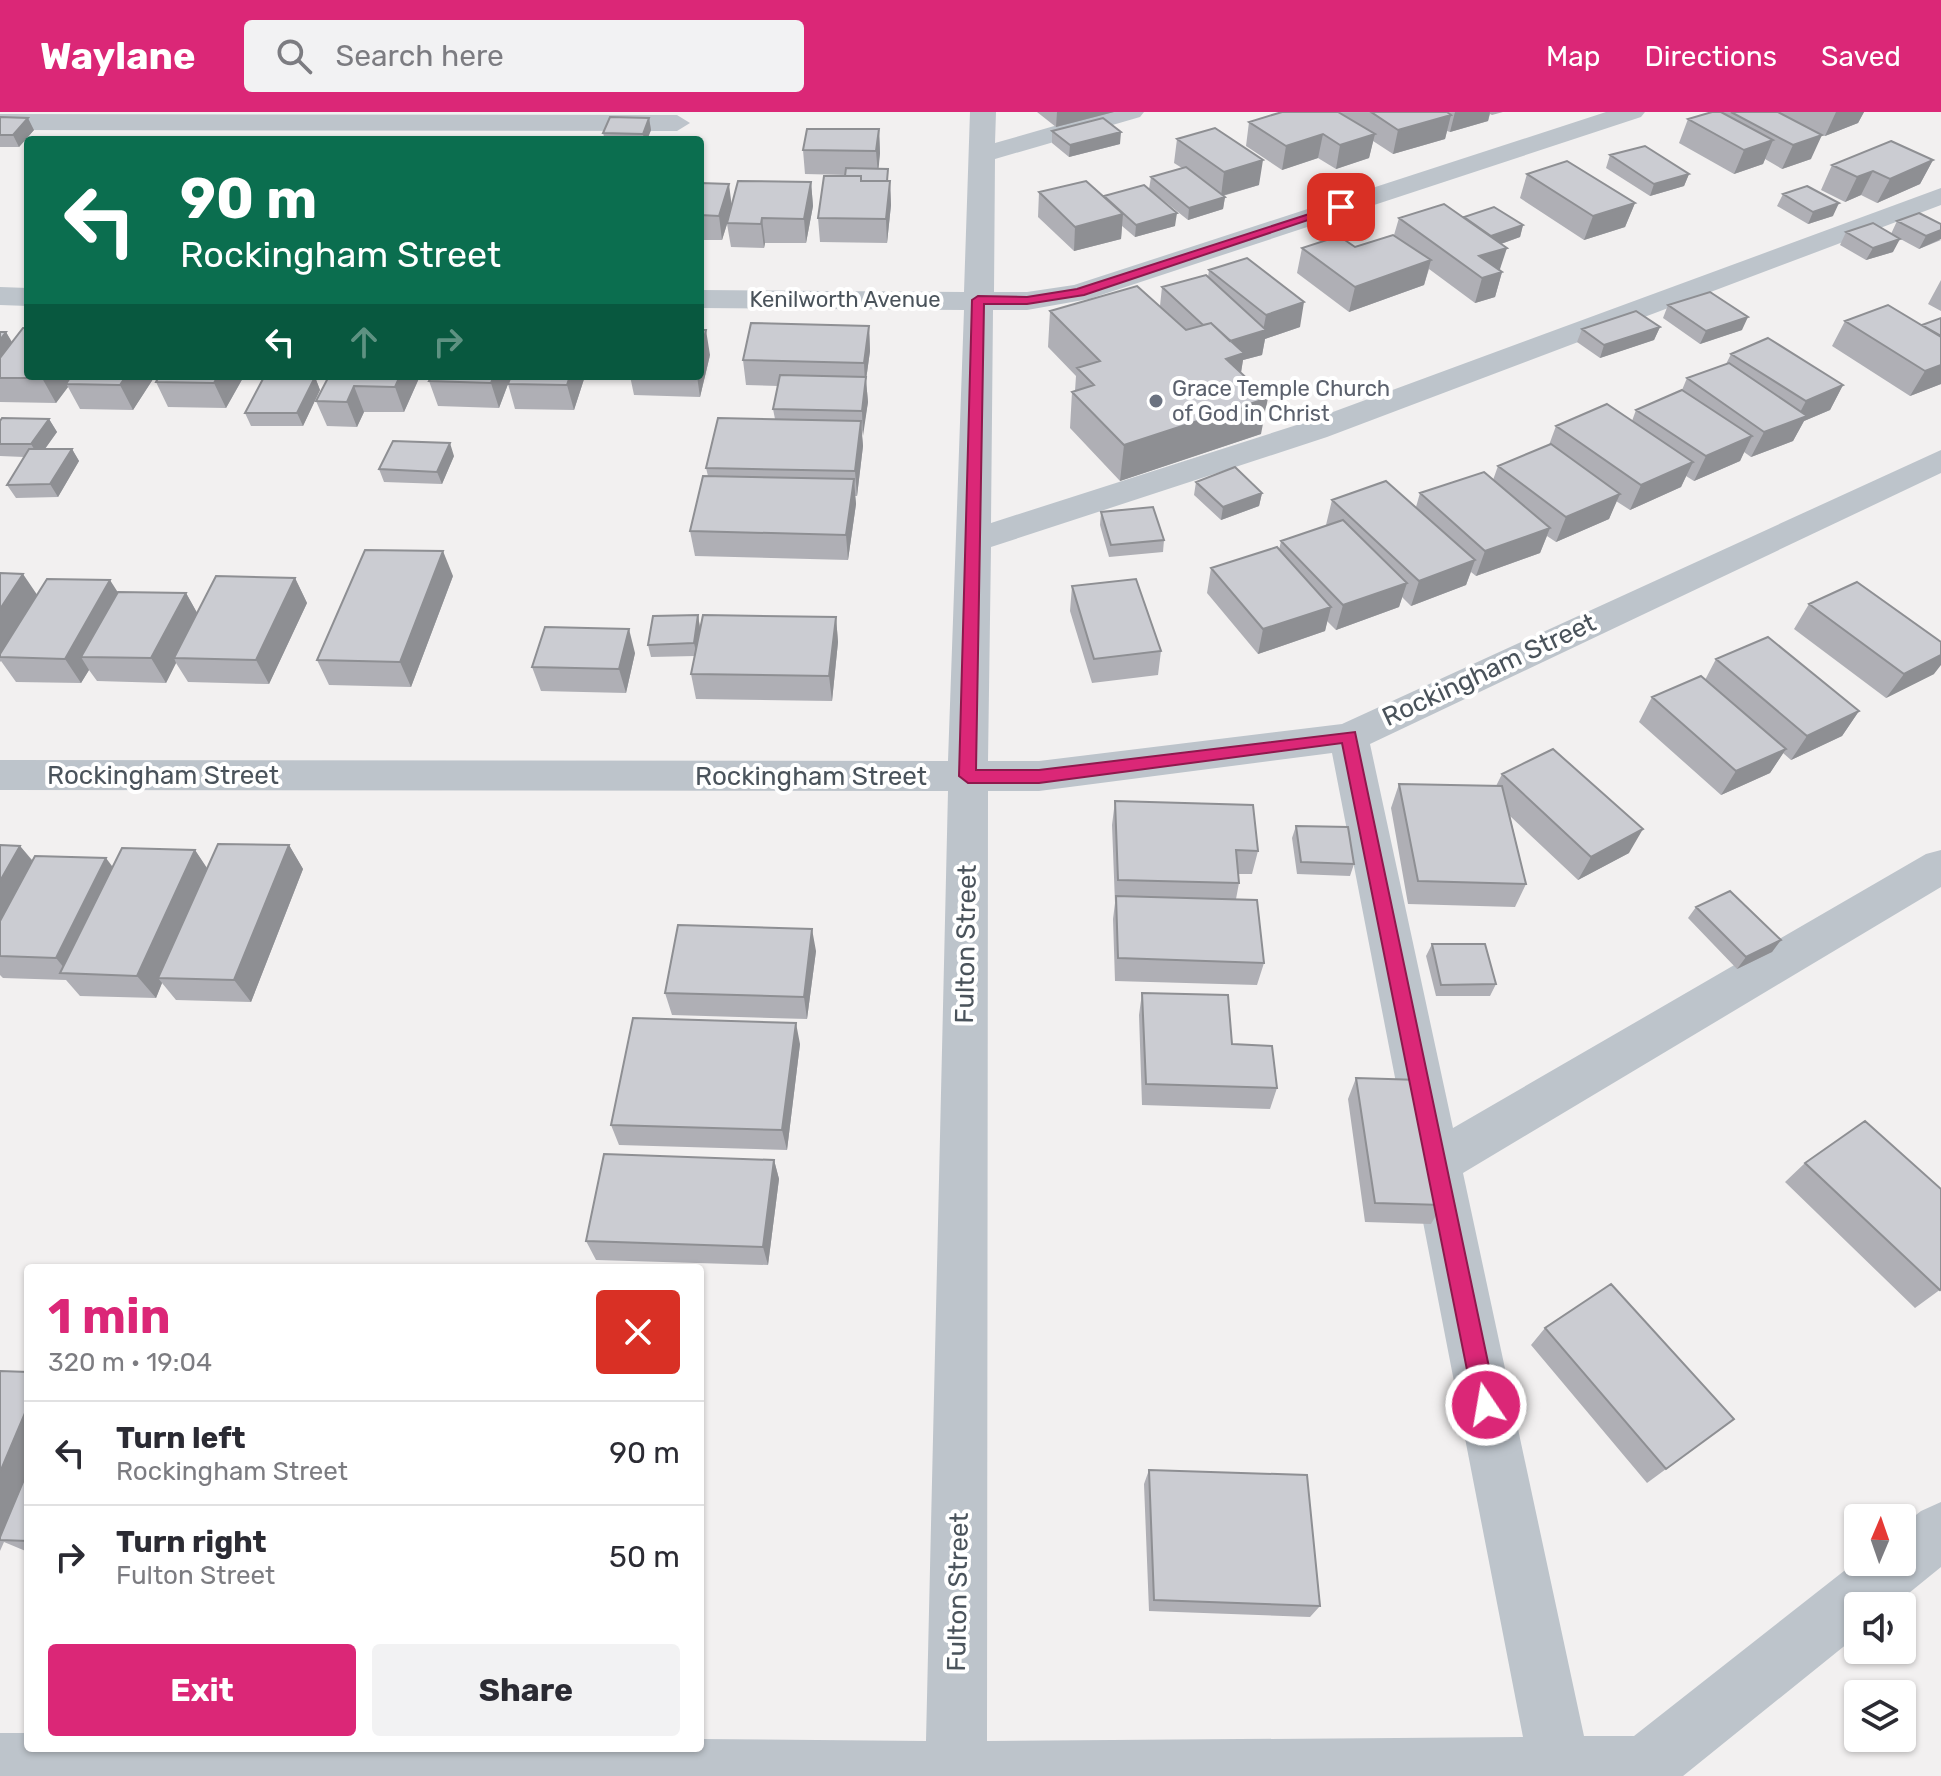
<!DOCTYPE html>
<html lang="en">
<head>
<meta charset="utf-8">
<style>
	:root { --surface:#fff; --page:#f2f2f3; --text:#2b2b33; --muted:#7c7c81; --line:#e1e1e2; --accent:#db2777 }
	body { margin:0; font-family:Rubik,sans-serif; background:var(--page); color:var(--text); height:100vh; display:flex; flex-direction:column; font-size:30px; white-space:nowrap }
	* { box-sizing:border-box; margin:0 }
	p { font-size:26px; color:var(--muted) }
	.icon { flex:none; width:44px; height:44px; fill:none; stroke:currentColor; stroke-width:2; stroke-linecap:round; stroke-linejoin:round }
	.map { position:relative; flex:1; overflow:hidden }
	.side { position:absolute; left:24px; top:1152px; width:680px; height:488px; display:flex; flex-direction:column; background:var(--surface); border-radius:8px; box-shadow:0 2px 6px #0004 }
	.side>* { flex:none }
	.hud { position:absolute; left:24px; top:24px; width:680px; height:244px; border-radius:8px; box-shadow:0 2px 6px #0004; background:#0b6e4f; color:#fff; overflow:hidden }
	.needle { width:52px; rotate:2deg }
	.fabs { position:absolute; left:1844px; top:1392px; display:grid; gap:16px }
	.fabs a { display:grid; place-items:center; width:72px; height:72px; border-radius:8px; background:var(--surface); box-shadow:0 2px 6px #0004; font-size:40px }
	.pin { position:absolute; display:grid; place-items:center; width:68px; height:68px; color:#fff; margin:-34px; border-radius:16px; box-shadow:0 4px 12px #0006 }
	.me { position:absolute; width:88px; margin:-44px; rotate:348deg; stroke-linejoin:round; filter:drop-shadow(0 0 6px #0008) }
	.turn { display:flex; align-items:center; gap:28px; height:168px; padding:0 24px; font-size:36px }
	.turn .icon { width:104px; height:104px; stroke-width:2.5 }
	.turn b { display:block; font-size:56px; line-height:68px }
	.lanes { display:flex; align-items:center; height:76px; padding:0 24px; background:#0003; justify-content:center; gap:40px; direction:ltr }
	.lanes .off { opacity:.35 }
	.round { display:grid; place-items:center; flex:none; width:84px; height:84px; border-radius:8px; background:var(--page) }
	.overview { display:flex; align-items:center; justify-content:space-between; height:136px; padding:0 24px }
	h1 { font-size:48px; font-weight:700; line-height:60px; color:var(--accent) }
	.button { display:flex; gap:16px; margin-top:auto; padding:16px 24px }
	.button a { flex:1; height:92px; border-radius:8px; background:var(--accent); color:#fff; font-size:32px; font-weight:700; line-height:92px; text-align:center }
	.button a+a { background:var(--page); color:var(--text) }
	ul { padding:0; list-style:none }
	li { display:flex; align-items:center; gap:24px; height:104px; padding:0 24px; border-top:2px solid var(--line) }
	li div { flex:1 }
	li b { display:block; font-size:30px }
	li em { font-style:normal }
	header { display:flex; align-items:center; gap:48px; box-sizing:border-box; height:112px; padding:0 40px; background:var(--accent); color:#fff }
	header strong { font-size:38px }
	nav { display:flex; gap:44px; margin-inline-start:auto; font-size:28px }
	.search { width:560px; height:72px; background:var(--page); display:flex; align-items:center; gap:20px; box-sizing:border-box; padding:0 28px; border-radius:8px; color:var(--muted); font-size:30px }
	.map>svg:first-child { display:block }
</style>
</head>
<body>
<header>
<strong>Waylane</strong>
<div class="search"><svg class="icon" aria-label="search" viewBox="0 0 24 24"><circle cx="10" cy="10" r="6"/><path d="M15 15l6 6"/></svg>Search here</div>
<nav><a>Map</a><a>Directions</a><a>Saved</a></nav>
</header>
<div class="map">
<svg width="1941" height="1664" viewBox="0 0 1941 1664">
	<rect width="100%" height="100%" fill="#f2f0f0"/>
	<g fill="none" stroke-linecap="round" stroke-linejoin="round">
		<path fill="#bdc4cb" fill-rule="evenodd" d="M970 0H996L995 31 1103 0H1144L1140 5 995 47 994 180H1027L1074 173 1606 0H1645L1641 5 1089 187 1027 198H993L991 411 1303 311 1941 76V93L1327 325 991 435 988 649H1039L1342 612 1941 338V361L1370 632 1453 1016 1926 742 1941 738V775L1463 1061 1584 1624H1634L1858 1448 1902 1450V1414L1921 1399 1941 1390V1455L1893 1494H1858V1523L1683 1664H0V1621H28V1636H700V1627L926 1629 948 679 0 678V648L948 649 964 198 700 196V178L964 180ZM1332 641 1523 1625 987 1629 988 679H1039Z
			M0 2 677 3 690 11 677 19 0 18Z
			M0 175 28 176V194L0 193Z"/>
	</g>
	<path fill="#afafb5" d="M1037 0H1114L1056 15Z
		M1282 0H1503L1492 3 1490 2 1488 9 1450 20 1447 19 1445 27 1393 42 1373 29 1369 46 1336 57 1318 46 1282 58 1246 34 1249 10Z
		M1712 0H1864L1858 11 1825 24 1808 16 1811 47 1782 57 1765 47 1763 52 1734 62 1679 31 1688 7Z
		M0 5 34 18 19 35H0Z
		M649 6 651 18 647 28H605L603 21Z
		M879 17 880 41 878 56 888 69H890L891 93 887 131 820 130 818 106 846 63 805 62 803 38Z
		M1052 19 1120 32 1069 45 1052 31Z
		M1177 27 1259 73 1223 84 1225 85 1223 97 1188 108 1149 77 1151 65 1182 56 1174 51Z
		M1610 43 1689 62 1684 74 1650 84 1606 56Z
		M1933 48 1920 72 1877 91 1861 83 1845 90 1821 78 1832 53Z
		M1527 62 1635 91 1625 115 1584 128 1520 86Z
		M811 70 813 94 806 131H765L764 136 731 135 727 112 722 128H700V71L732 93Z
		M1039 80 1104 85 1175 114 1135 125 1122 114 1121 127 1074 139 1038 105Z
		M1783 82 1833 104 1808 112 1777 94Z
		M1464 105 1523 113 1520 125 1501 132 1500 159 1502 160 1495 185 1475 191 1429 157 1424 173 1349 200 1297 161 1302 136 1355 135 1394 123 1399 106Z
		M1897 109 1941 128 1919 137 1893 123V140L1866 148 1840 133 1846 120 1891 122Z
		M1209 158 1300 215 1265 227 1262 243 1243 248 1241 261 1261 322 1120 369 1070 316 1072 280 1075 279 1076 264 1048 235 1050 199 1160 194 1162 175 1208 165Z
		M1941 168V199L1928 192Z
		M1668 193 1742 218 1700 232 1663 206Z
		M1845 209 1922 213 1941 272 1910 284 1832 234Z
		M869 214 870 239 866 268 868 290 862 324 863 334 857 384H855L856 392 848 448 695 444 690 419 708 364 706 356 775 307 773 297 778 274 746 273 743 248Z
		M1660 215 1654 228 1600 246 1577 230 1582 217Z
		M0 220H6L28 264H155L133 298 80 297 68 275 56 291 0 290Z
		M1731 242 1843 273 1830 298 1804 309 1793 329 1751 345 1744 340 1740 349 1694 369 1686 364 1681 375 1630 398 1616 389 1609 407 1556 430 1547 424 1540 441 1476 464 1471 460 1466 473 1411 494 1402 485 1399 495 1336 518 1327 509 1325 519 1258 542 1207 481 1211 456 1279 438 1281 429 1327 414 1326 413 1332 388 1416 395 1420 381 1493 368 1498 354 1549 333 1556 314 1632 309 1636 298 1682 278 1687 266 1726 252Z
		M710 243 700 285 634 283 630 264H700Z
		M244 264 226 296 168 295 156 270Z
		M329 264H420L404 300H364L357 315 327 314 316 289Z
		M511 264 499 296 438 294 429 269Z
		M511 264H585L574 298 515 297 508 272Z
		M315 265 320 278 303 314H251L245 301Z
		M49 307 57 320 45 337H72L79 349 58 385 16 386 7 373 24 345 0 344V309Z
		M454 344 442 372 384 370 379 357Z
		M1196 370 1262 381 1259 394 1221 408 1194 383Z
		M1101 400 1164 428 1163 440 1109 445 1100 413Z
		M0 461 37 483 118 480 186 481 197 501 295 466 307 491 269 572 188 570 176 551 166 571 97 569 89 558 81 571 16 570 1 549 0 550Z
		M453 464 411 575 329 573 317 548Z
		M1072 474 1161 539 1158 563 1092 571 1070 499Z
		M1809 492 1934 562 1886 586 1794 517Z
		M698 503 700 516 836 505 838 530 832 589 696 587 691 562 695 544 651 545 648 533Z
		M635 541 626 581 541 579 532 555Z
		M1716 547 1859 599 1842 624 1791 648 1783 641 1770 661 1721 683 1639 610 1652 585 1705 568Z
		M1502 662 1629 741 1578 768 1510 704 1526 772 1515 795 1408 792 1391 696 1399 672 1496 674Z
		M1115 689 1258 739 1252 762H1238L1239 771 1236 787 1264 851 1257 873 1115 869 1113 807 1115 791 1112 713Z
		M1296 714 1354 752 1350 764 1297 762 1292 726Z
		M0 733 20 734 33 749 113 756 195 738 207 757 289 733 303 757 251 890 176 888 162 871 156 886 80 884 66 868 3 866 0 863Z
		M1696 795 1781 828 1772 840 1737 857 1688 806Z
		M1432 832 1496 872 1490 884H1436L1426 844Z
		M816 839 807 907 672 903 665 881Z
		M1142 881 1232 932 1277 976 1270 997 1142 993 1139 903Z
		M800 932 787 1038 619 1033 611 1013Z
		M1356 966 1442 1093 1431 1112 1365 1110 1348 987Z
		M774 1048 779 1067 768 1153 596 1148 586 1129Z
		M1805 1051 1941 1177 1915 1196 1785 1070Z
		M1545 1216 1734 1307 1647 1371 1531 1233Z
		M0 1259 28 1260V1440L4 1430 0 1439Z
		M1149 1358 1320 1494 1310 1505 1149 1499 1144 1372Z"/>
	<path fill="#8e8f93" d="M1057 0H1114L1056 15Z
		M1455 0H1490L1488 9 1450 20Z
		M1836 0H1864L1858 11 1825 24Z
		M1451 3 1445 27 1393 42 1398 18Z
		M28 6 34 18 19 35 13 23Z
		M649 6 651 18 647 28H644L643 22Z
		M879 17 880 41 878 63 876 39Z
		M1121 20 1120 32 1069 45 1070 33Z
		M1323 22 1318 46 1282 58 1286 34Z
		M1375 22 1369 46 1336 57 1340 33Z
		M1822 23 1811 47 1782 57 1793 33Z
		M1773 28 1763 52 1734 62 1744 38Z
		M1263 48 1259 73 1221 84 1224 60Z
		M1933 48 1920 72 1877 91 1890 67Z
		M1873 59 1861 83 1845 90 1857 65Z
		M1689 62 1684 74 1650 84 1654 72Z
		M890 69 891 93 887 131 886 107Z
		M811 70 813 94 806 131 804 107Z
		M729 72 732 96 722 128 719 104Z
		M1225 85 1223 97 1188 108 1189 96Z
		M1635 91 1625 115 1584 128 1593 104Z
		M1839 91 1833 104 1808 112 1813 100Z
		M1177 101 1175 114 1135 125 1136 113Z
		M1123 102 1121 127 1074 139 1075 115Z
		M762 106 765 131 764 136 761 112Z
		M1523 113 1520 125 1481 139 1484 126Z
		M1941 118V127L1919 137 1926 124Z
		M1900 127 1893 140 1866 148 1873 136Z
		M1507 136 1499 160 1479 144Z
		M1431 148 1424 173 1349 200 1355 175Z
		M1502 160 1495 185 1475 191 1482 166Z
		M1304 190 1300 215 1265 227 1262 243 1243 248 1238 278 1220 283 1222 231 1263 219 1266 203Z
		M1748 205 1742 218 1700 232 1706 219Z
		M869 214 870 239 866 268 868 290 863 324 862 299 865 272 864 251Z
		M1660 215 1654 228 1600 246 1604 233Z
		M706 218 710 243 700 285 697 264H700V243Z
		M6 220 21 245 0 266V228Z
		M1941 253V272L1910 284 1925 259Z
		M44 264H75L66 272 68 275 56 291 42 266Z
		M126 264H155L133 298 120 273Z
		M218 264H244L226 296 214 271Z
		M400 264H420L404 300 395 275Z
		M494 264H511L499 296 491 271Z
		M570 264H585L574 298 567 273Z
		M315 265 320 278 303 314 297 301Z
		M1843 273 1830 298 1804 309 1793 329 1751 345 1764 320 1796 308 1806 289Z
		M354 274 364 300 357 315 347 290Z
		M1268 286 1261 322 1120 369 1124 333Z
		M49 307 57 320 39 345 31 332Z
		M861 309 863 334 857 384 855 359Z
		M1752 324 1740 349 1694 369 1706 344Z
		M450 331 454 344 442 372 437 360Z
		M72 337 79 349 58 385 50 372Z
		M1693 350 1681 375 1630 398 1641 373Z
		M854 367 856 392 848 448 846 423Z
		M1262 381 1259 394 1221 408 1223 395Z
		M1620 382 1609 407 1556 430 1566 405Z
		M1550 416 1540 441 1476 464 1485 439Z
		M443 439 453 464 411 575 400 550Z
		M1475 448 1466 473 1411 494 1419 469Z
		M23 462 40 487 0 545V497Z
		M295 466 307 491 269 572 256 548Z
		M110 468 126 493 81 545 89 558 81 571 65 547Z
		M1407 471 1399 495 1336 518 1343 493Z
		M186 481 200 506 174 546 176 551 166 571 151 546Z
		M1331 495 1325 519 1258 542 1263 517Z
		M698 503 700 516 697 544 694 531Z
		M836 505 838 530 832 589 829 564Z
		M629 517 635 541 626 581 619 557Z
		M1941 543V553L1934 562 1886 586 1904 562Z
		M1859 599 1842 624 1791 648 1807 624Z
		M1786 637 1770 661 1721 683 1736 659Z
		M1643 717 1629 741 1578 768 1591 745Z
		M289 733 303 757 251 890 234 868Z
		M20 734 39 757 0 830V769Z
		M195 738 211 762 158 866 162 871 156 886 137 864Z
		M106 746 124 770 69 862 56 846Z
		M812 817 816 839 807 907 804 885Z
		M1781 828 1772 840 1737 857 1746 845Z
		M796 911 800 932 787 1038 782 1018Z
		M774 1048 779 1067 768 1153 763 1135Z
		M28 1294V1370L0 1428V1360Z"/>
	<path fill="#cbccd2" stroke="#8e8f93" stroke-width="2" d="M1282 0H1338L1375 22 1340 33 1323 22 1286 34 1249 10Z
		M1371 0H1447L1451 3 1398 18Z
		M1712 0H1721L1773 28 1744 38 1688 7Z
		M1731 0H1778L1822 23 1793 33Z
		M0 5 28 6 13 23H0Z
		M610 5 649 6 643 22 603 21Z
		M1103 6 1121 20 1070 33 1052 19Z
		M1215 16 1263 48 1224 60 1177 27Z
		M807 17H879L876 39 803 38Z
		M1891 29 1933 48 1890 67 1873 59 1857 65 1832 53Z
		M1645 34 1689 62 1654 72 1610 43Z
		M1567 49 1635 91 1593 104 1527 62Z
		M1186 55 1225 85 1189 96 1151 65Z
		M846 56 888 57 887 69H861V64H845Z
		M824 64H861V69H890L886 107 818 106Z
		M738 69 811 70 804 107 762 106 761 112 727 111Z
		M1086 69 1123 102 1075 115 1039 80Z
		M700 71 729 72 719 104 700 103Z
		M1144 73 1177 101 1136 113 1104 84Z
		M1807 74 1839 91 1813 100 1783 82Z
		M1444 92 1507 136 1479 144 1502 160 1482 166 1399 106Z
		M1494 95 1523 113 1491 124 1464 105Z
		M1919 101 1941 112V118L1926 124 1897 109Z
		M1873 111 1900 127 1873 136 1846 120Z
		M1393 123 1431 148 1355 175 1302 136 1339 124 1355 135Z
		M1247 146 1304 190 1266 203 1209 158Z
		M1206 163 1266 218 1230 229 1211 211 1203 213 1162 175Z
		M1137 174 1186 218 1211 211 1244 241 1226 247 1268 286 1124 333 1072 280 1094 273 1077 256 1100 249 1050 199Z
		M1710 180 1748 205 1706 219 1668 193Z
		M1888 193 1941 225V253L1925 259 1845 209Z
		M1636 199 1660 215 1604 233 1582 217Z
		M1941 206V224L1922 213Z
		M751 211 869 214 864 251 743 248Z
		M23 216H28V264H44L42 266H0V246Z
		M700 218H706L700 243Z
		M0 220H6L0 228Z
		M1768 226 1843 273 1806 289 1731 242Z
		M1729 251 1807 304 1764 320 1687 266Z
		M780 263 866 265 862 299 773 297Z
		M71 264H126L120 273 66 272Z
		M159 264H218L214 271 156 270Z
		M329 264H400L395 275 354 274 347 290 316 289Z
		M432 264H494L491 271 429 269Z
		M511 264H570L567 273 508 272Z
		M264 265H315L297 301H245Z
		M1682 278 1752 324 1706 344 1636 298Z
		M1607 292 1693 350 1641 373 1556 314Z
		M2 306 49 307 31 332H0V309Z
		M718 306 861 309 855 359 706 356Z
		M393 329 450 331 437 360 379 357Z
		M1551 332 1620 382 1566 405 1498 354Z
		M29 337H72L50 372 7 373Z
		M1235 355 1262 381 1223 395 1196 370Z
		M1484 360 1550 416 1485 439 1420 381Z
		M703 364 854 367 846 423 690 419Z
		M1386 369 1475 448 1419 469 1332 388Z
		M1153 395 1164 428 1111 433 1101 400Z
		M1343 408 1407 471 1343 493 1281 429Z
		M1277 435 1331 495 1263 517 1211 456Z
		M365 438 443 439 400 550 317 548Z
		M0 461 23 462 0 497Z
		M216 464 295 466 256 548 174 546Z
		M47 467 110 468 65 547 0 545V542Z
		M1136 467 1161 539 1094 547 1072 474Z
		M1857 470 1941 530V543L1904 562 1809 492Z
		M118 480 186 481 151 546 81 545Z
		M698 503 694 531 648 533 653 504Z
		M703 503 836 505 829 564 691 562Z
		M545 515 629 517 619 557 532 555Z
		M1768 525 1859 599 1807 624 1716 547Z
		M1701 564 1786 637 1736 659 1652 585Z
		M1553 637 1643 717 1591 745 1502 662Z
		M1399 672 1502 674 1526 772 1418 769Z
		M1115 689 1253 693 1258 739 1236 738 1239 771 1118 768Z
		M1296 714 1348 715 1354 752 1301 750Z
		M218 732 289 733 234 868 158 866Z
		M0 733 20 734 0 769Z
		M122 736 195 738 137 864 60 861Z
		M35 744 106 746 56 846 0 844V809Z
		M1730 779 1781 828 1746 845 1696 795Z
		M1116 784 1257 788 1264 851 1118 846Z
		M678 813 812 817 804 885 665 881Z
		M1432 832H1485L1496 872 1441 873Z
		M1142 881 1228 883 1232 932 1272 934 1277 976 1146 972Z
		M633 906 796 911 782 1018 611 1013Z
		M1356 966 1420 968 1442 1093 1375 1091Z
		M1865 1009 1941 1077V1177L1940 1178 1805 1051Z
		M604 1042 774 1048 763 1135 586 1129Z
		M1611 1172 1734 1307 1666 1357 1545 1216Z
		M0 1259 28 1260V1294L0 1360Z
		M28 1358V1429L0 1428V1425Z
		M1149 1358 1307 1363 1320 1494 1154 1488Z"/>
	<path fill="#db2777" stroke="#8e194d" stroke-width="2" d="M1337 93 1347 95 1084 183 1027 192H984L976 658H1039L1355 620 1497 1293 1494 1301 1486 1304 1478 1301 1474 1293 1342 631 1039 671H968L959 664 972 188 978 184 1027 185 1077 177Z"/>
	<circle fill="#6b7280" stroke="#fff" stroke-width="3" cx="1156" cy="289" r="8"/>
	<g text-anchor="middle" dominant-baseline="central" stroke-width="8" stroke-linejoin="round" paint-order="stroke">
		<g font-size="22" fill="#4a535b" stroke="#fff">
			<text x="845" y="187">Kenilworth Avenue</text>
		</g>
		<g font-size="22" fill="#5b616d" stroke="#fff" text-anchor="start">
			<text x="1172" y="276">Grace Temple Church<tspan x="1172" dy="25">of God in Christ</tspan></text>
		</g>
		<g font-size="26" fill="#4a535b" stroke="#fff">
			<text transform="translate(1489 558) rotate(-25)">Rockingham Street</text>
			<text x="163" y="663">Rockingham Street</text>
			<text x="811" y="664">Rockingham Street</text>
			<text transform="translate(966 832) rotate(-89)">Fulton Street</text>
			<text transform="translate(958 1480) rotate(-89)">Fulton Street</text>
		</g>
	</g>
</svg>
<div class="fabs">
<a><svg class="needle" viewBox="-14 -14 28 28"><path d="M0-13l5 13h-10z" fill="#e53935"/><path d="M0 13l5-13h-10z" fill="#7c7c81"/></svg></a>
<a><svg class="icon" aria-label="sound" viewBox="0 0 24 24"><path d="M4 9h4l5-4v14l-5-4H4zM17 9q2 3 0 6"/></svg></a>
<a><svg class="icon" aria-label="layers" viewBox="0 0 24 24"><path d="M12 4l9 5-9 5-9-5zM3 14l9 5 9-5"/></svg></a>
</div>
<div class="pin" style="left:1341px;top:95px;background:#d93025"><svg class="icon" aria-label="arrive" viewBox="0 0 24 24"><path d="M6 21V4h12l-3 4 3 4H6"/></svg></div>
<svg class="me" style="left:1486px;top:1293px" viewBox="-20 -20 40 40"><circle r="17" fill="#db2777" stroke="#fff" stroke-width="3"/><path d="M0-11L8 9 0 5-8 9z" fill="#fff"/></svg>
<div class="hud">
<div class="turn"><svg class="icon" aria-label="left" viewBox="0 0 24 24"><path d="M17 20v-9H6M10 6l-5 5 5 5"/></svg><div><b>90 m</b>Rockingham Street</div></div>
<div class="lanes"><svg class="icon" aria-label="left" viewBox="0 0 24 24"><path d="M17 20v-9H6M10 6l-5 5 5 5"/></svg><svg class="icon off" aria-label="ahead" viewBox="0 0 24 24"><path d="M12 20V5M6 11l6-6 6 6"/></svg><svg class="icon off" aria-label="right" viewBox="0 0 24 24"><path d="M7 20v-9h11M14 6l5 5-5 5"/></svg></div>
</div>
<section class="side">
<div class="overview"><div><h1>1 min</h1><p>320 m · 19:04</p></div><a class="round" style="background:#d93025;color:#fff"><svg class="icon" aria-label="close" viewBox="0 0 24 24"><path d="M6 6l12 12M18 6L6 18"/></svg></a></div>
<ul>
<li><svg class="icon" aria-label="left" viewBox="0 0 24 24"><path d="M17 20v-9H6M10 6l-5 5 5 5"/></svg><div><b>Turn left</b><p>Rockingham Street</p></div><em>90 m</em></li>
<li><svg class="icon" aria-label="right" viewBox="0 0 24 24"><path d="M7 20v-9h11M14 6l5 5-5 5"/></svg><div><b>Turn right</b><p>Fulton Street</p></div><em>50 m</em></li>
</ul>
<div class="button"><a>Exit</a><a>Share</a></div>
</section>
</div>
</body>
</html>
